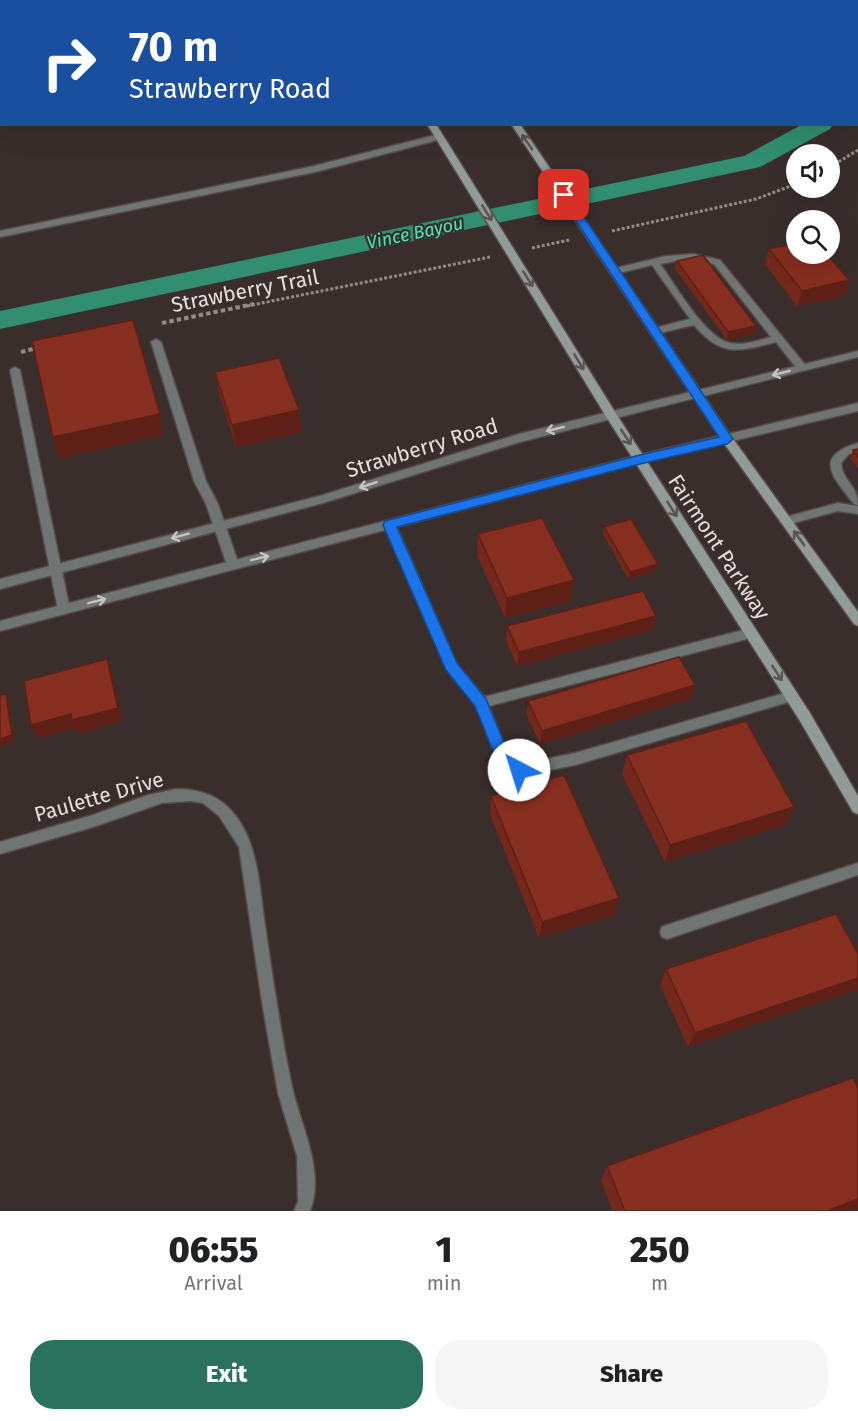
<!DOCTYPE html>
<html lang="en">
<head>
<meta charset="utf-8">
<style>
	:root { --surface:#fff; --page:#f6f6f6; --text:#202124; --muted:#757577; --accent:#2b725e }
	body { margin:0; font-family:"Fira Sans",sans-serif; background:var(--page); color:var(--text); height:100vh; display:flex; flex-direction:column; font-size:22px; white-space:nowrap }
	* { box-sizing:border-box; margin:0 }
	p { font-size:20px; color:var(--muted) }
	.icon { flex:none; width:33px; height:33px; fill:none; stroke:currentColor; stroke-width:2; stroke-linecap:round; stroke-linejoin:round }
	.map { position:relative; height:1211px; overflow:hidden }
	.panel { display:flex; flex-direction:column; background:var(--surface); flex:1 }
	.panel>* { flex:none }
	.guide { position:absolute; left:0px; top:0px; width:858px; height:126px; box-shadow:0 6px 24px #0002; background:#1a4fa0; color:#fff; overflow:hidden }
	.fabs { position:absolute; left:786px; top:144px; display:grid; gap:12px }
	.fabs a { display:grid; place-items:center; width:54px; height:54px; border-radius:50%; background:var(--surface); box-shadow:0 6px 24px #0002; font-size:30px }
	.pin { position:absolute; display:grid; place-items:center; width:51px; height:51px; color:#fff; margin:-26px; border-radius:12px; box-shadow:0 3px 9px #0006 }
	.me { position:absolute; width:66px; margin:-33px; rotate:320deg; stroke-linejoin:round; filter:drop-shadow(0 0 4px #0008) }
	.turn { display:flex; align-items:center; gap:21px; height:126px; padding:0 30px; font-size:27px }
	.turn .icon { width:78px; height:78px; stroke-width:2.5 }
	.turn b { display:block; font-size:42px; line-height:51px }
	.eta { display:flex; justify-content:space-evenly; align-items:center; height:102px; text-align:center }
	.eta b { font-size:36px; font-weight:800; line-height:42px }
	.cta { display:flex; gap:12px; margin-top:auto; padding:12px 30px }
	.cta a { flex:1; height:69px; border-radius:24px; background:var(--accent); color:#fff; font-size:24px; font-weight:800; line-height:69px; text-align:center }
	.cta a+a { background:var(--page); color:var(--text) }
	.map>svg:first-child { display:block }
</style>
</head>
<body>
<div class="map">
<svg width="858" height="1211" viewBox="0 0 858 1211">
	<rect width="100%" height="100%" fill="#3a2e2c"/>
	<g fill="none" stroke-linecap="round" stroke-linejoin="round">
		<path fill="#318e70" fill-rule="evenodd" d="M847 0H858V12L856 2H846Z
			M858 57V78L856 79V58Z
			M803 124H833L830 129 760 167 0 329V311L744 156Z"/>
		<defs>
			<path id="service" d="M22 0H36L20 2Z
				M243 0H251L242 2Z
				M0 3H2V7H0Z
				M0 44H2V48H0Z
				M439 134 443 137 442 139 315 172 0 237V231L314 166Z
				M693 254 720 260 806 366 807 368 806 370H798L776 342C738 352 721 357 694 325L655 334 651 333V329L690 319 652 265 615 274 610 271 612 269 666 256ZM680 260H693L714 264 771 337C759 340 743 346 730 343 705 338 675 284 660 264Z
				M156 339 161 342 206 481 218 504 239 565 237 568H229L227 565 206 504 194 481 151 342Z
				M15 367 20 370 70 610 68 613H60L58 610 10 370Z
				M858 443V451L849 454 841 463C843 483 858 484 858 505L854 504C833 477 812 457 858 443Z
				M838 503 858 506V514L838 511 786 525 780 521 782 518Z
				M390 521 396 525 456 663 484 697 751 628 755 630 757 633 755 636 751 638 489 706 502 740 522 764 575 753 792 691 796 692 798 696 796 700 792 701 575 765 519 776 514 774 492 747 476 706 447 670 384 525Z
				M858 863V875L667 939 662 937 660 932 662 927 667 925Z"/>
			<path id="minor" d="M176 789C207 789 228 800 243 827 259 856 260 893 265 925 273 980 281 1036 293 1091 302 1128 325 1173 310 1211H294L298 1201 297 1156 278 1093 262 1002 239 847 219 816 203 803 191 801 162 803 93 827 0 854V842L93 815 148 795Z"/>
			<path id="tertiary" d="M858 351V357L520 442 323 503 0 589V579L323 495 519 434Z
				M858 403V411L640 463 0 631V621L640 455Z"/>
			<path id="secondary" d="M348 0H356L357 2H349Z
				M423 0H431L432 2H424Z
				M427 124H436L615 412 810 713 858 796V814L853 812 800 721 607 418Z
				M511 124H520L731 436 858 612V626L854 624 723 442Z"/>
		</defs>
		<use href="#service" stroke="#564a48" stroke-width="3"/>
		<use href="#minor" stroke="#564a48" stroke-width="3"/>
		<use href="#tertiary" stroke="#564a48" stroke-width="3"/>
		<use href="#secondary" stroke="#564a48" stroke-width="3"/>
		<path stroke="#948b89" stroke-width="3" stroke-dasharray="3 2" stroke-linecap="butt" d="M830 167 858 150
			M612 231 756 199 796 184
			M532 248 569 240
			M247 306 490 257"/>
		<path stroke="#948b89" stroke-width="4" stroke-dasharray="4.5 3" stroke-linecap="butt" d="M162 323 254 304
			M21 352 37 348"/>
		<use href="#service" fill="#6f7572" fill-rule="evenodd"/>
		<use href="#minor" fill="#6f7572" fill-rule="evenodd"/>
		<use href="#tertiary" fill="#6f7572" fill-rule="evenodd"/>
		<use href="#secondary" fill="#919b97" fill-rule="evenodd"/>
	</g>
	<path fill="#73281b" d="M769 249 849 280 845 296 797 306 765 264Z
		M677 261 756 326 754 334 727 340 675 269Z
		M215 372 299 410 302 432 236 447 219 393Z
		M858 449V468L850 458 853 450Z
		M604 527 656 571 628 579 603 534Z
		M478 534 574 580 571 601 505 618 477 555Z
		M656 616 653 630 517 666 506 641 507 626Z
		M691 699 540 744 526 714 528 701Z
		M627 755 794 807 786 825 665 862 622 774Z
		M491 796 615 915 539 938 490 814Z
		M836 914 688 1047 660 985 666 969Z
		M858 1088V1208L849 1211H613L601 1181 607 1166Z"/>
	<path fill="#5e2016" d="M849 280 845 296 797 306 802 291Z
		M756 326 754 334 727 340 728 332Z
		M299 410 302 432 236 447 232 425Z
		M160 414 164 435 59 459 53 437Z
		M658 564 656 571 628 579 630 572Z
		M574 580 571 601 505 618 507 598Z
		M656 616 653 630 517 666 519 652Z
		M107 659 112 672 122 721 78 734 75 728 37 738 31 725 71 714Z
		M695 685 691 699 540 744 542 731Z
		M6 694 9 701 15 742 0 746V739Z
		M794 807 786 825 665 862 670 845Z
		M619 898 615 915 539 938 542 922Z
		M858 978V990L688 1047 695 1033Z
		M858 1199V1208L849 1211H827Z"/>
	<path fill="#862e1f" stroke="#5e2016" stroke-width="1.5" d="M796 243V254H827L849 280 802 291 769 249Z
		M703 255 756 326 728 332 677 261Z
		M133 320 160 414 53 437 32 341Z
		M279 358 299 410 232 425 215 372Z
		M858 449V457L853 450Z
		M542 518 574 580 507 598 478 534Z
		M631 519 658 564 630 572 604 527Z
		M643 591 656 616 519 652 507 626Z
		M679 657 695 685 542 731 528 701Z
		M107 659 118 708 72 720 71 714 31 725 24 681Z
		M6 694 12 735 0 739V695Z
		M746 721 794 807 670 845 627 755Z
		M564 775 619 898 542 922 491 796Z
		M836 914 858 954V978L695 1033 666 969Z
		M853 1078 858 1088V1199L827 1211H625L607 1166Z"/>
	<defs><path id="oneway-shaft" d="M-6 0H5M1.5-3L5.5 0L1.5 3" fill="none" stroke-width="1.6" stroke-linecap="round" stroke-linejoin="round" transform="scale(1.5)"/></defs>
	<g stroke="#585451">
		<use href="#oneway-shaft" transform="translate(527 142) rotate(-125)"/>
		<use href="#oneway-shaft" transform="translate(487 213) rotate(58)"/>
		<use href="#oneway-shaft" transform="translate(528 279) rotate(58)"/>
		<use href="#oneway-shaft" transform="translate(579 362) rotate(59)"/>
		<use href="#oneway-shaft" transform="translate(626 437) rotate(57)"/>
		<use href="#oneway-shaft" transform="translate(672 509) rotate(57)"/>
		<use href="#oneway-shaft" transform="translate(799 538) rotate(-126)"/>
		<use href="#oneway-shaft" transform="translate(777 673) rotate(57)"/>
	</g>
	<g stroke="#c8c4c2">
		<use href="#oneway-shaft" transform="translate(781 373) rotate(166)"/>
		<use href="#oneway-shaft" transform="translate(555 429) rotate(166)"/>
		<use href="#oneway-shaft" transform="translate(368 485) rotate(162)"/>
		<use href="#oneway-shaft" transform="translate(180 536) rotate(165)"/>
		<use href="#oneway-shaft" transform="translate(260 558) rotate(-14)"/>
		<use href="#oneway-shaft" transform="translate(97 601) rotate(-14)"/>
	</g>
	<path fill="#1a73e8" stroke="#114b97" stroke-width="1.5" d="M564 192 569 195 733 439 727 444 640 464 397 527 457 663 486 699 503 740 524 765 527 770 524 775 519 776 514 775 492 748 475 706 446 670 383 525 385 521 640 455 719 437 559 195Z"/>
	<g text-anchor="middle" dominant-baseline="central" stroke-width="4.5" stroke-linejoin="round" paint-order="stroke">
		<g font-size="18" font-style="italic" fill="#43ebb8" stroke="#3a2e2c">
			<text transform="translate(415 233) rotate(-12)">Vince Bayou</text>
		</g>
		<g font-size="21" fill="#e6dfdd" stroke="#3a2e2c">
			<text transform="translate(245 291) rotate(-11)">Strawberry Trail</text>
			<text transform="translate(422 448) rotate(-17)">Strawberry Road</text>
			<text transform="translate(719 547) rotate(57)">Fairmont Parkway</text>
			<text transform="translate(99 797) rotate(-16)">Paulette Drive</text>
		</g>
	</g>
</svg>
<div class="fabs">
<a><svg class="icon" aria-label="sound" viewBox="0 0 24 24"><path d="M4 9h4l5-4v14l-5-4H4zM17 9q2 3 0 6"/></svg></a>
<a><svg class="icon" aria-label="search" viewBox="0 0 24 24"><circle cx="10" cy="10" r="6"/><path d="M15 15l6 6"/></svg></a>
</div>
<div class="pin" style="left:564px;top:195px;background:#d93025"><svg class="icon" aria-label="arrive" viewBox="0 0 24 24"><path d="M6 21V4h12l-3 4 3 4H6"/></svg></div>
<svg class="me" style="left:519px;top:770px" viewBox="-20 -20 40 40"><circle r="19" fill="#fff"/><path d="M0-13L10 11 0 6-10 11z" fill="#1a73e8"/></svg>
<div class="guide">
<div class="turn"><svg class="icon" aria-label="right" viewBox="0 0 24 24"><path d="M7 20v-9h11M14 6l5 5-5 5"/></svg><div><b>70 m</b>Strawberry Road</div></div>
</div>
</div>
<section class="panel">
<div class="eta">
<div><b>06:55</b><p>Arrival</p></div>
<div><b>1</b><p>min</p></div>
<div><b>250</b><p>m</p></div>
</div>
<div class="cta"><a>Exit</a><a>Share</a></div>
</section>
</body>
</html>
